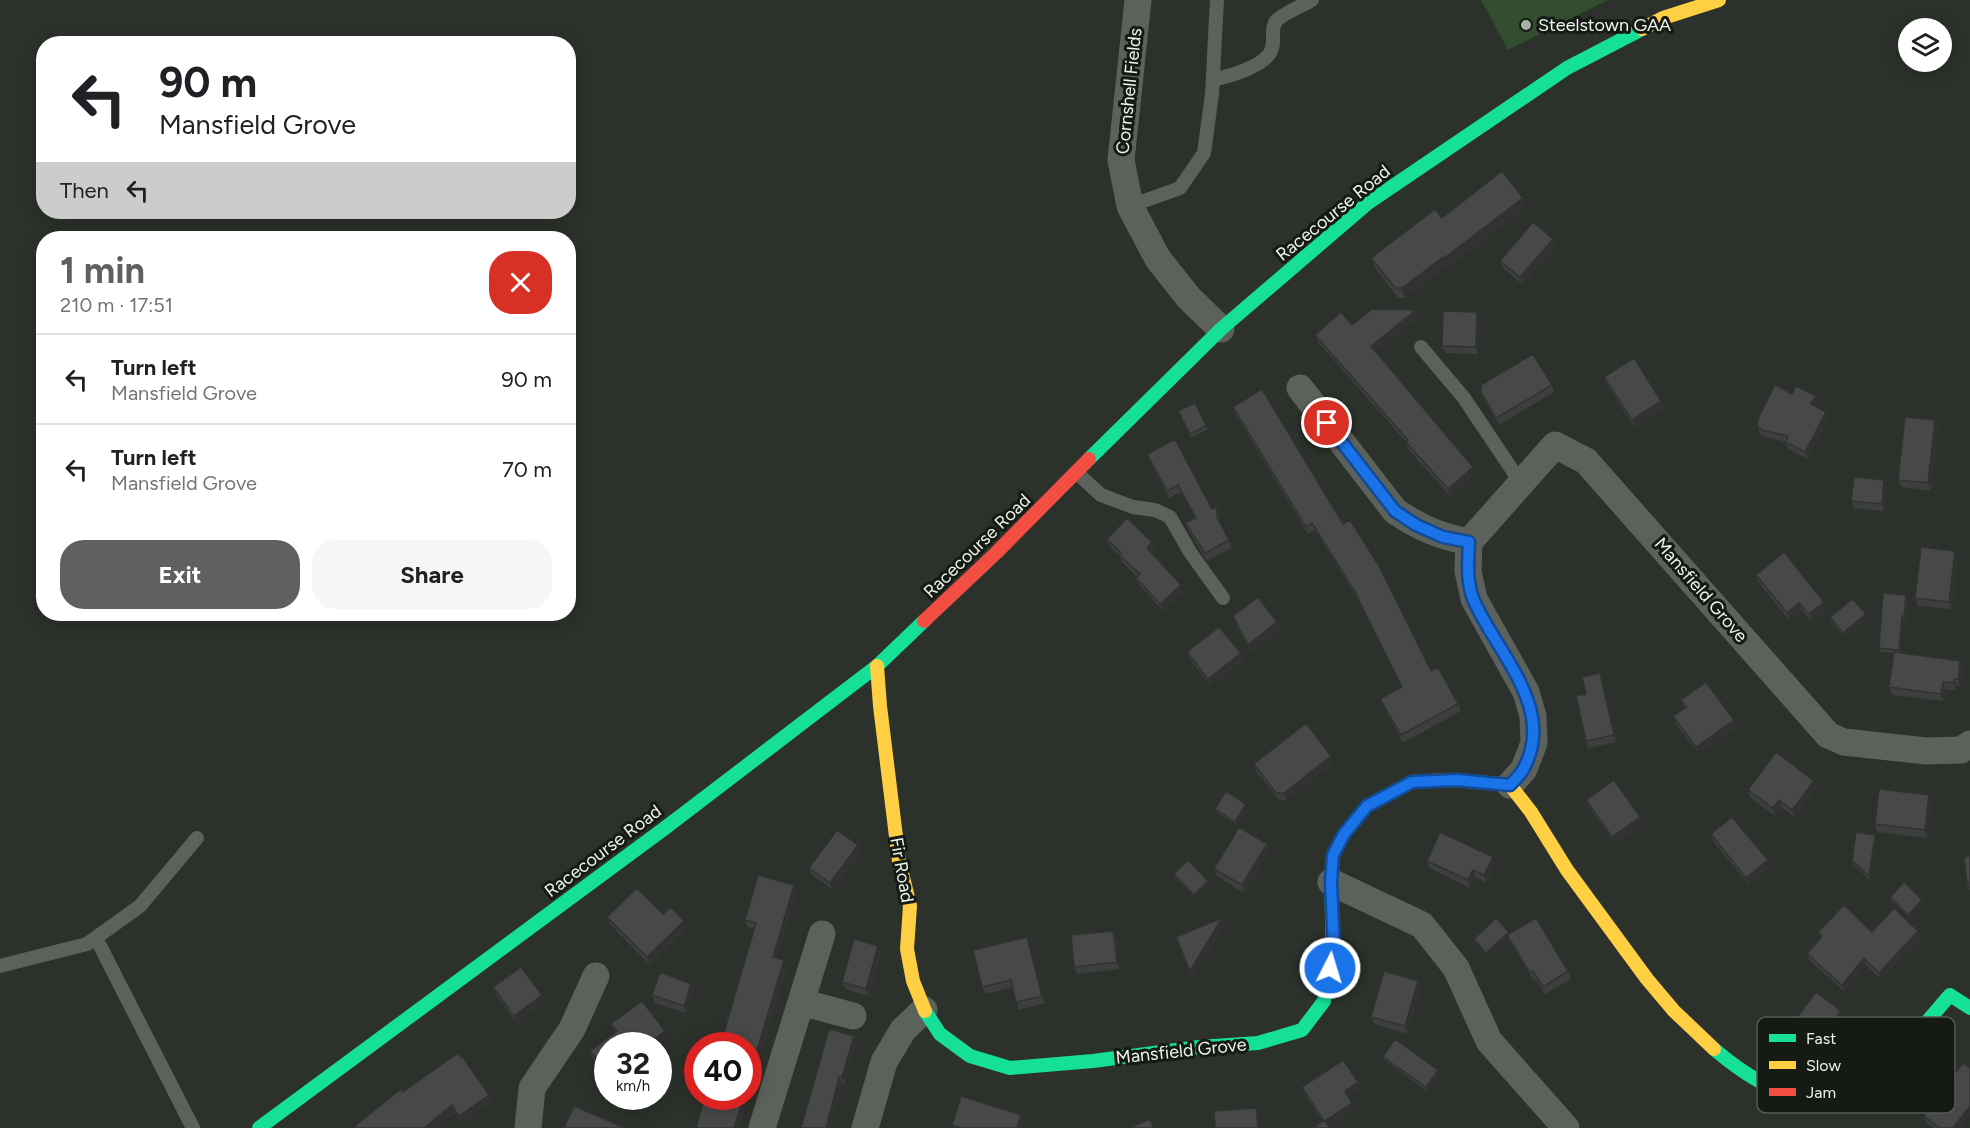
<!DOCTYPE html>
<html lang="en">
<head>
<meta charset="utf-8">
<style>
	:root { --surface:#fff; --page:#f6f6f6; --text:#202124; --muted:#757577; --line:#e0e0e0; --accent:#5e615f }
	body { margin:0; font-family:Figtree,sans-serif; background:var(--page); color:var(--text); height:100vh; display:flex; flex-direction:column; font-size:22px; white-space:nowrap }
	* { box-sizing:border-box; margin:0 }
	p { font-size:20px; color:var(--muted) }
	.icon { flex:none; width:33px; height:33px; fill:none; stroke:currentColor; stroke-width:2; stroke-linecap:round; stroke-linejoin:round }
	.map { position:relative; flex:1; overflow:hidden }
	.details { position:absolute; left:36px; top:231px; width:540px; height:390px; display:flex; flex-direction:column; background:var(--surface); border-radius:24px; box-shadow:0 3px 15px #0003 }
	.details>* { flex:none }
	.top-card { position:absolute; left:36px; top:36px; width:540px; height:183px; border-radius:24px; box-shadow:0 3px 15px #0003; background:#fff; color:var(--text); overflow:hidden }
	.controls { position:absolute; left:1898px; top:18px; display:grid; gap:12px }
	.controls a { display:grid; place-items:center; width:54px; height:54px; border-radius:50%; background:var(--surface); box-shadow:0 3px 15px #0003; font-size:30px }
	.speed { position:absolute; left:594px; top:1032px; display:flex; gap:12px; font-size:30px; font-weight:700; text-align:center }
	.speed>* { display:grid; place-content:center; width:78px; height:78px; border-radius:50%; background:var(--surface); box-shadow:0 3px 15px #0003; line-height:1 }
	.speed small { font-size:15px; font-weight:400 }
	.speed .limit { border:9px solid #d22; background:#fff; color:#111 }
	.pin { position:absolute; display:grid; place-items:center; width:51px; height:51px; color:#fff; margin:-26px; border:3px solid #fff; border-radius:50%; box-shadow:0 2px 6px #0007 }
	.me { position:absolute; width:66px; margin:-33px; rotate:5deg; stroke-linejoin:round; filter:drop-shadow(0 0 4px #0008) }
	.turn { display:flex; align-items:center; gap:21px; height:126px; padding:0 24px; font-size:27px }
	.turn .icon { width:78px; height:78px; stroke-width:2.5 }
	.turn b { display:block; font-size:42px; line-height:51px }
	.then { display:flex; align-items:center; height:57px; padding:0 24px; background:#0003; gap:12px; font-size:22px }
	.round { display:grid; place-items:center; flex:none; width:63px; height:63px; border-radius:24px; background:var(--page) }
	.head { display:flex; align-items:center; justify-content:space-between; height:102px; padding:0 24px }
	h1 { font-size:36px; font-weight:700; line-height:45px; color:var(--accent) }
	.button { display:flex; gap:12px; margin-top:auto; padding:12px 24px }
	.button a { flex:1; height:69px; border-radius:24px; background:var(--accent); color:#fff; font-size:24px; font-weight:700; line-height:69px; text-align:center }
	.button a+a { background:var(--page); color:var(--text) }
	ul { padding:0; list-style:none }
	li { display:flex; align-items:center; gap:18px; height:90px; padding:0 24px; border-top:2px solid var(--line) }
	li div { flex:1 }
	li b { display:block; font-size:22px }
	li em { font-style:normal }
	.map>svg:first-child { display:block }
</style>
</head>
<body>
<div class="map">
<svg width="1970" height="1128" viewBox="0 0 1970 1128">
	<rect width="100%" height="100%" fill="#2c312b"/>
	<path fill="#324e2e" d="M1481 0H1608L1508 50Z"/>
	<g fill="none" stroke-linecap="round" stroke-linejoin="round">
		<path stroke="#5d615c" stroke-width="14" d="M1213 80C1229 76 1268 66 1272 48 1275 39 1270 30 1276 21 1282 14 1304 5 1312 0
			M1130 206 1180 188 1204 153 1212 94 1217 0
			M1421 347 1464 398 1521 483
			M1077 473 1101 495 1133 507 1155 510 1170 517 1190 552 1223 598
			M96 938 193 1128
			M0 966 87 944 140 906 197 838"/>
		<path stroke="#5d615c" stroke-width="27" d="M1138 0 1121 160 1130 206 1158 259 1189 298 1221 329
			M1300 388 1395 511C1420 528 1439 536 1469 542
			M1510 785 1524 769 1534 743 1533 716 1526 692 1474 599 1468 571 1469 542 1555 445 1586 461 1828 735 1844 742 1926 751 1961 750 1970 744
			M1331 882 1422 925 1456 968 1489 1041 1566 1128
			M801 1002 853 1016
			M528 1128 532 1088 572 1029 596 976
			M762 1128 822 934
			M865 1128 884 1062 903 1030 924 1010"/>
		<path stroke="#16e098" stroke-width="14" d="M1089 459 1221 329 1368 203 1567 68 1642 29
			M925 1011 940 1034 970 1056 1010 1068 1093 1061 1199 1047 1258 1043 1302 1030 1324 1001 1333 951 1331 882 1333 855 1344 834 1367 806 1412 782 1428 781
			M1714 1049C1747 1077 1781 1099 1825 1098 1831 1097 1838 1098 1843 1096 1875 1087 1927 1021 1950 995L1970 1008
			M259 1128 665 828 877 666 924 621"/>
		<path stroke="#ffcf43" stroke-width="14" d="M1642 29 1663 18 1719 0
			M877 666 880 706 899 861 910 906 907 949 913 981 925 1011
			M1428 781 1456 780 1510 785 1531 812 1567 870 1647 979 1674 1011 1714 1049"/>
		<path stroke="#f24e42" stroke-width="14" d="M924 621 996 553 1089 459"/>
	</g>
	<path fill="#3d3e3e" d="M1523 198 1526 207 1447 269 1446 267 1405 298H1398L1375 268 1371 258 1442 218Z
		M1553 239 1556 246 1523 285 1503 268 1500 261Z
		M1477 312 1479 319 1478 354 1445 353 1442 346Z
		M1419 318 1376 351 1473 467 1476 474 1450 496 1408 449 1406 442 1318 342 1315 335 1352 325Z
		M1604 377 1661 401 1664 408 1635 428 1607 385Z
		M1552 385 1554 392 1499 425 1484 400 1481 392Z
		M1792 394 1818 403 1816 407 1826 412 1829 419 1808 459 1788 449 1786 442 1765 437 1759 433 1757 425Z
		M1233 407 1431 671 1458 704 1461 711 1403 743 1383 706 1380 699 1401 687 1357 598 1315 530 1308 534 1236 415Z
		M1178 411 1206 426 1208 429 1191 438Z
		M1938 428 1931 491 1901 487 1898 480Z
		M1147 454 1212 509 1220 514V522L1229 540 1232 548 1207 561 1188 530 1185 523 1195 518 1181 492 1169 498 1150 461Z
		M1886 487 1884 511 1854 508 1851 501Z
		M1107 539 1155 550 1152 553 1183 593 1163 611 1139 585 1136 578 1137 577 1122 562 1120 557 1110 547Z
		M1957 558 1952 609 1918 606 1915 598Z
		M1756 575 1827 609 1811 622 1802 610 1789 620 1758 582Z
		M1906 595 1908 598 1906 620H1903L1900 653 1963 668 1960 686H1957L1956 691 1945 689 1944 701 1892 695 1889 687 1894 653 1880 652 1879 648Z
		M1866 614 1867 618 1844 637 1831 621 1830 617Z
		M1233 616 1277 622 1280 630 1251 653 1236 624Z
		M1187 652 1244 660 1211 686 1190 660Z
		M1600 673 1603 681 1617 742 1588 748 1586 741V694Z
		M1681 700 1737 727 1699 754 1676 724 1673 716 1684 708Z
		M1334 763 1286 800H1279L1256 771 1254 764Z
		M1817 788 1795 817 1782 808 1775 816 1750 797 1748 790Z
		M1929 795 1932 802 1927 838 1877 832 1875 824Z
		M1586 800 1640 817 1643 825 1615 844 1589 807Z
		M1247 808 1237 825 1216 812 1215 809Z
		M1711 834 1768 860 1770 867 1749 885 1714 842Z
		M1875 835 1876 839 1870 880 1853 864 1852 860Z
		M1267 844 1270 851 1244 893 1217 876 1214 869Z
		M858 845 860 853 833 890 812 875 809 868Z
		M1970 856V890H1969L1967 883Z
		M1427 861 1495 864 1487 883 1475 877 1470 888 1429 868Z
		M1174 874 1208 881 1210 885 1196 898 1175 878Z
		M796 893 777 958 784 960 787 968 748 1096V1046L755 929 748 927 745 920Z
		M1890 897 1922 900 1924 903 1910 918 1891 901Z
		M663 914 687 928 650 965 610 924 607 917Z
		M1113 931 1116 938 1119 969 1077 974 1074 967Z
		M1818 932H1872L1921 938 1881 979 1866 965 1844 991 1809 960 1807 954 1821 938Z
		M1510 933 1568 971 1571 979 1545 994 1535 979 1533 980 1510 942 1508 938 1488 956 1475 942 1474 939Z
		M1027 937 1045 1003 1019 1010 1013 987 985 994 982 987Z
		M881 953 869 996 845 989 842 982Z
		M1418 981 1420 988 1407 1034 1374 1024 1371 1017Z
		M691 984 694 991 686 1013 655 1003 652 995Z
		M493 987 542 995 545 1002 517 1023 496 995Z
		M1841 1011 1844 1018 1814 1058 1789 1039 1786 1032Z
		M611 1024 667 1037 655 1046H608V1078L592 1057 590 1051 615 1032Z
		M854 1036 856 1043 845 1084H842L801 1128Z
		M1383 1057 1438 1070 1439 1073 1427 1091 1384 1060Z
		M1302 1087 1360 1088 1348 1096 1355 1109 1328 1126 1323 1122 1304 1093Z
		M403 1092 489 1095 492 1102 462 1123 455 1113 435 1128H356L355 1126Z
		M1924 1116 1960 1128H1934L1927 1123Z"/>
	<path fill="#323232" d="M1523 198 1526 207 1447 269 1446 267 1405 298 1402 288Z
		M1553 239 1556 246 1523 285 1520 277Z
		M1416 310 1419 318 1374 353 1371 346Z
		M1477 312 1479 319 1478 354 1476 347Z
		M1816 396 1818 403 1814 412 1811 404Z
		M1661 401 1664 408 1635 428 1632 420Z
		M1826 412 1829 419 1808 459 1805 452Z
		M1935 420 1938 428 1931 491 1928 483Z
		M1473 467 1476 474 1450 496 1448 489Z
		M1884 480 1886 487 1884 511 1882 504Z
		M1217 507 1220 514V524L1217 517Z
		M1152 542 1155 550 1150 555 1147 548Z
		M1955 551 1957 558 1952 609 1949 602Z
		M1181 585 1183 593 1163 611 1160 604Z
		M1906 595 1908 598 1906 620 1904 617Z
		M1824 602 1827 609 1811 622 1809 614Z
		M1799 603 1802 610 1789 620 1787 613Z
		M1866 614 1867 618 1844 637 1843 633Z
		M1902 616 1903 620 1900 654 1899 650Z
		M1277 622 1280 630 1251 653 1248 645Z
		M1241 653 1244 660 1211 686 1208 679Z
		M1960 661 1963 668 1960 686 1958 679Z
		M1600 673 1603 681 1617 742 1614 735Z
		M1954 679 1957 686 1956 691 1954 683Z
		M1943 682 1945 689 1944 701 1941 694Z
		M1734 720 1737 727 1699 754 1696 747Z
		M1331 756 1334 763 1286 800 1284 793Z
		M1814 781 1817 788 1795 817 1792 810Z
		M1929 795 1932 802 1927 838 1925 830Z
		M1779 800 1782 808 1775 816 1773 808Z
		M1246 804 1247 808 1237 825 1235 822Z
		M1640 817 1643 825 1615 844 1612 837Z
		M1875 835 1876 839 1870 880 1869 876Z
		M1267 844 1270 851 1244 893 1242 885Z
		M858 845 860 853 833 890 830 883Z
		M1493 857 1495 864 1487 883 1484 875Z
		M1768 860 1770 867 1749 885 1746 878Z
		M1473 870 1475 877 1470 888 1468 880Z
		M1208 881 1210 885 1196 898 1194 895Z
		M794 885 796 893 776 964 773 957Z
		M1922 900 1924 903 1910 918 1908 915Z
		M1222 918 1225 925 1193 978 1190 971Z
		M684 921 687 928 650 965 647 957Z
		M1113 931 1116 938 1119 969 1117 962Z
		M1918 931 1921 938 1881 979 1879 973Z
		M1509 932 1511 936 1507 935 1508 938 1488 956 1486 953Z
		M1027 937 1030 944 1045 1003 1042 996Z
		M878 946 881 953 869 996 866 989Z
		M1864 958 1866 965 1844 991 1842 985Z
		M784 960 787 968 748 1096V1080Z
		M1418 981 1420 988 1407 1034 1405 1026Z
		M691 984 694 991 686 1013 684 1006Z
		M542 995 545 1002 517 1023 514 1016Z
		M1841 1011 1844 1018 1814 1058 1811 1050Z
		M665 1031 667 1037 655 1046H645Z
		M854 1036 856 1043 845 1084 842 1077Z
		M1438 1070 1439 1073 1427 1091 1426 1087Z
		M839 1077 842 1084 831 1128H826Z
		M1358 1082 1360 1088 1347 1097 1345 1091Z
		M489 1095 492 1102 462 1123 459 1116Z
		M744 1096H748L739 1128H734Z
		M1352 1103 1355 1109 1327 1127 1325 1121Z
		M452 1105 455 1113 435 1128H424Z
		M1970 1106V1115L1960 1128H1953Z
		M1256 1108 1259 1115 1260 1128H1258Z
		M1021 1115 1023 1123 1022 1128H1017Z"/>
	<path fill="#474848" stroke="#323232" stroke-width="1.5" d="M1502 171 1523 198 1443 259V257L1402 288H1395L1371 258 1435 209 1442 218Z
		M1533 222 1553 239 1520 277 1500 261Z
		M1372 309 1416 310 1371 346 1473 467 1448 489 1406 442 1408 440 1315 335 1341 312 1352 325Z
		M1443 311 1477 312 1476 347 1442 346Z
		M1533 354 1552 385 1496 418 1481 392V385Z
		M1634 358 1661 401 1632 420 1604 377Z
		M1775 385 1792 394 1796 386 1816 396 1811 404 1826 412 1805 452 1786 442 1788 436 1762 430 1757 425 1758 419Z
		M1262 389 1343 524 1350 520 1379 566 1431 671 1438 667 1458 704 1401 735 1380 699 1402 687 1354 590 1312 523 1306 527 1233 407Z
		M1195 403 1206 426 1190 434 1178 411Z
		M1905 417 1935 420 1928 483 1898 480Z
		M1175 439 1212 509 1217 507V517L1229 540 1205 553 1185 523 1196 518 1178 485 1167 491 1147 454Z
		M1854 477 1884 480 1882 504 1851 501Z
		M1127 518 1152 542 1147 548 1181 585 1160 604 1136 578 1140 574 1119 555 1121 553 1107 539Z
		M1921 547 1955 551 1949 602 1915 598Z
		M1784 552 1824 602 1809 614 1799 603 1787 613 1756 575Z
		M1883 593 1906 595 1904 617 1902 616 1899 650 1879 648Z
		M1258 597 1277 622 1248 645 1233 616Z
		M1853 599 1866 614 1843 633 1830 617Z
		M1219 627 1241 653 1208 679 1187 652Z
		M1894 652 1960 661 1958 679H1954V683L1943 682 1941 694 1889 687Z
		M1600 673 1614 735 1586 741 1576 696 1586 694 1582 677Z
		M1706 682 1734 720 1696 747 1673 716 1686 707 1681 700Z
		M1306 723 1331 756 1284 793H1276L1254 764Z
		M1776 752 1814 781 1792 810 1779 800 1773 808 1748 790Z
		M1614 780 1640 817 1612 837 1586 800Z
		M1879 789 1929 795 1925 830 1875 824Z
		M1226 791 1246 804 1235 822 1215 809Z
		M1732 817 1768 860 1746 878 1711 834Z
		M1239 827 1267 844 1242 885 1214 869Z
		M837 830 858 845 830 883 809 868Z
		M1440 832 1493 857 1484 875 1473 870 1468 880 1427 861Z
		M1856 832 1875 835 1869 876 1852 860Z
		M1970 856V883H1967L1964 857Z
		M1188 860 1208 881 1194 895 1174 874Z
		M758 875 794 885 773 957 784 960 748 1080V1046H720L756 923 745 920Z
		M1904 882 1922 900 1908 915 1890 897Z
		M637 888 663 914 671 907 684 921 647 957 607 917Z
		M1844 905 1872 932 1894 908 1918 931 1879 973 1864 958 1842 985 1807 954 1822 936 1818 932Z
		M1222 918 1190 971 1176 937Z
		M1496 918 1509 932 1486 953 1474 939Z
		M1536 918 1568 971 1543 987 1533 971 1530 973 1507 935Z
		M1113 931 1117 962 1074 967 1071 935Z
		M1027 937 1042 996 1016 1002 1011 980 982 987 973 950Z
		M854 939 878 946 866 989 842 982Z
		M521 967 542 995 514 1016 493 987Z
		M1384 971 1418 981 1405 1026 1371 1017Z
		M660 972 691 984 684 1006 652 995Z
		M1816 992 1841 1011 1811 1050 1786 1032Z
		M642 1001 665 1031 645 1046H608V1075L590 1051 617 1031 611 1024Z
		M829 1029 854 1036 842 1077H839L826 1128H801Z
		M1395 1039 1438 1070 1426 1087 1383 1057Z
		M458 1053 461 1057 462 1056 489 1095 459 1116 452 1105 424 1128H356L355 1126 401 1089 403 1092Z
		M1343 1060 1358 1082 1345 1091 1352 1103 1325 1121 1330 1128H1313L1324 1121 1302 1087Z
		M1963 1063 1970 1068V1106L1953 1128H1940L1924 1116Z
		M705 1096H744L734 1128H696Z
		M961 1096 1021 1115 1017 1128H961L952 1125Z
		M574 1106 625 1128H564Z
		M1256 1108 1258 1128H1215L1214 1111Z
		M1150 1119 1154 1128H1129Z"/>
	<g fill="none" stroke-linecap="round" stroke-linejoin="round">
		<defs>
			<path id="route" d="M1327 423 1395 511 1416 525 1443 537 1469 542C1468 561 1466 582 1474 601 1497 653 1556 708 1524 768 1521 774 1515 780 1510 785L1456 780 1412 782 1367 806 1344 834 1333 855 1331 882 1334 951 1330 968"/>
		</defs>
		<use href="#route" stroke="#114b97" stroke-width="15"/>
		<use href="#route" stroke="#1a73e8" stroke-width="10"/>
	</g>
	<circle fill="#a9b0a8" stroke="#161a15" stroke-width="2" cx="1526" cy="25" r="6"/>
	<g text-anchor="middle" dominant-baseline="central" stroke-width="6" stroke-linejoin="round" paint-order="stroke">
		<g font-size="18" fill="#edf4ec" stroke="#161a15" text-anchor="start">
			<text x="1538" y="25">Steelstown GAA</text>
		</g>
		<g font-size="18" fill="#edf4ec" stroke="#161a15">
			<text transform="translate(1129 91) rotate(-84)">Cornshell Fields</text>
			<text transform="translate(1333 213) rotate(-39)">Racecourse Road</text>
			<text transform="translate(977 546) rotate(-44)">Racecourse Road</text>
			<text transform="translate(1701 590) rotate(49)">Mansfield Grove</text>
			<text transform="translate(603 851) rotate(-37)">Racecourse Road</text>
			<text transform="translate(902 870) rotate(80)">Fir Road</text>
			<text transform="translate(1181 1051) rotate(-6)">Mansfield Grove</text>
		</g>
	</g>
	<rect x="1757" y="1017" width="198" height="96" rx="9" fill="#161a15" stroke="#565b56" stroke-width="1.5"/>
	<rect x="1769" y="1034" width="27" height="8" fill="#16e098"/>
	<rect x="1769" y="1061" width="27" height="8" fill="#ffcf43"/>
	<rect x="1769" y="1088" width="27" height="8" fill="#f24e42"/>
	<g font-size="16" fill="#edf4ec">
		<text x="1806" y="1044">Fast</text>
		<text x="1806" y="1071">Slow</text>
		<text x="1806" y="1098">Jam</text>
	</g>
</svg>
<div class="controls">
<a><svg class="icon" aria-label="layers" viewBox="0 0 24 24"><path d="M12 4l9 5-9 5-9-5zM3 14l9 5 9-5"/></svg></a>
</div>
<div class="speed"><div>32<small>km/h</small></div><div class="limit">40</div></div>
<div class="pin" style="left:1327px;top:423px;background:#d93025"><svg class="icon" aria-label="arrive" viewBox="0 0 24 24"><path d="M6 21V4h12l-3 4 3 4H6"/></svg></div>
<svg class="me" style="left:1330px;top:968px" viewBox="-20 -20 40 40"><circle r="17" fill="#1a73e8" stroke="#fff" stroke-width="3"/><path d="M0-11L8 9 0 5-8 9z" fill="#fff"/></svg>
<div class="top-card">
<div class="turn"><svg class="icon" aria-label="left" viewBox="0 0 24 24"><path d="M17 20v-9H6M10 6l-5 5 5 5"/></svg><div><b>90 m</b>Mansfield Grove</div></div>
<div class="then">Then<svg class="icon" aria-label="left" viewBox="0 0 24 24"><path d="M17 20v-9H6M10 6l-5 5 5 5"/></svg></div>
</div>
<section class="details">
<div class="head"><div><h1>1 min</h1><p>210 m · 17:51</p></div><a class="round" style="background:#d93025;color:#fff"><svg class="icon" aria-label="close" viewBox="0 0 24 24"><path d="M6 6l12 12M18 6L6 18"/></svg></a></div>
<ul>
<li><svg class="icon" aria-label="left" viewBox="0 0 24 24"><path d="M17 20v-9H6M10 6l-5 5 5 5"/></svg><div><b>Turn left</b><p>Mansfield Grove</p></div><em>90 m</em></li>
<li><svg class="icon" aria-label="left" viewBox="0 0 24 24"><path d="M17 20v-9H6M10 6l-5 5 5 5"/></svg><div><b>Turn left</b><p>Mansfield Grove</p></div><em>70 m</em></li>
</ul>
<div class="button"><a>Exit</a><a>Share</a></div>
</section>
</div>
</body>
</html>
